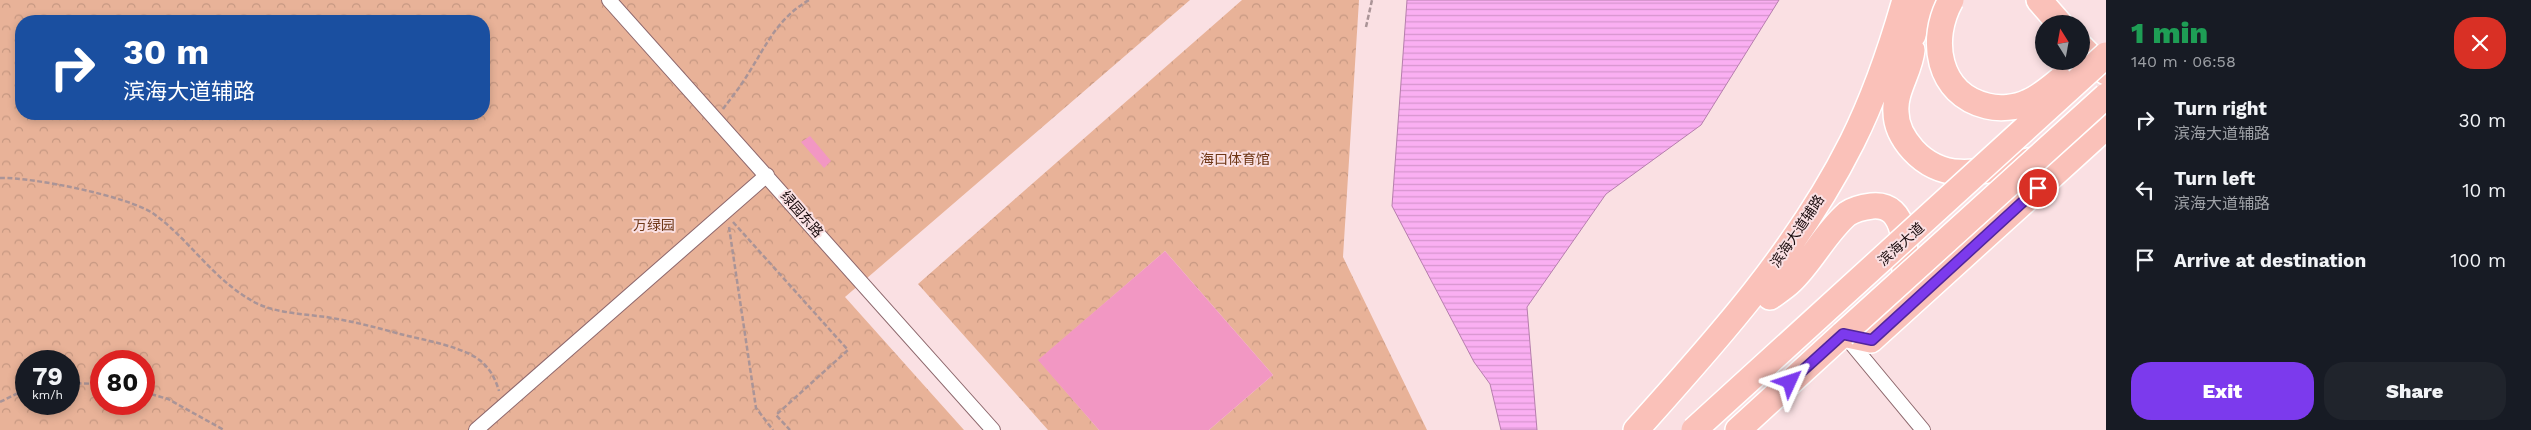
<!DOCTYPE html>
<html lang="en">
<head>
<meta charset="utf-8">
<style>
	:root { --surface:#171b24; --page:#20242c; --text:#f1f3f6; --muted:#9ea1a6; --accent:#7c3aed }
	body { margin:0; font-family:"Work Sans","Noto Sans SC",sans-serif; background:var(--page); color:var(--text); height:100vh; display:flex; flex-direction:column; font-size:19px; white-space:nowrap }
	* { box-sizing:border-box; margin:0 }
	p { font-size:16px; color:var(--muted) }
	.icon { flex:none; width:28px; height:28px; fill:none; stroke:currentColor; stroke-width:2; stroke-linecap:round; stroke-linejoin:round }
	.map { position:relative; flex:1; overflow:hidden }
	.sheet { display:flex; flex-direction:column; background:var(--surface); width:425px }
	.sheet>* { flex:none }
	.guide { position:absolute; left:15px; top:15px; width:475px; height:105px; border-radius:20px; box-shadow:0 2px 8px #0003; background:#1a4fa0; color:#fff; overflow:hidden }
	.needle { width:32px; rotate:349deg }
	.fabs { position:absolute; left:2035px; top:15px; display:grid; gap:10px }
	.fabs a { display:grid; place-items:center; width:55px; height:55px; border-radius:50%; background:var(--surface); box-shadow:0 2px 8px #0003; font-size:25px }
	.speed { position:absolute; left:15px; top:350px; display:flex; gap:10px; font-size:25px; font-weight:700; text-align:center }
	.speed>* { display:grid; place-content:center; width:65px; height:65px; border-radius:50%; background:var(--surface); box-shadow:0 2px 8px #0003; line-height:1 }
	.speed small { font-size:12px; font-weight:400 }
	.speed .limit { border:8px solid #d22; background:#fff; color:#111 }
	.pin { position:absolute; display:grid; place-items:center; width:42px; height:42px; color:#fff; margin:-21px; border:2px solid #fff; border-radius:50%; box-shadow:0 1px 5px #0007 }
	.me { position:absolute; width:55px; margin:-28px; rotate:48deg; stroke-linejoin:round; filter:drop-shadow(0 0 4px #0008) }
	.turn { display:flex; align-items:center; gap:18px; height:105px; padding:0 25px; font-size:22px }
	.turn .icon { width:65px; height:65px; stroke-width:2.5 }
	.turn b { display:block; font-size:35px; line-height:42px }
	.round { display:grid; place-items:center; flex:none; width:52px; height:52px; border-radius:20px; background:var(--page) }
	.overview { display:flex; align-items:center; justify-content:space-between; height:85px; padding:0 25px }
	h1 { font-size:30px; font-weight:800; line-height:38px; color:#1e9e55 }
	.button { display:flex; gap:10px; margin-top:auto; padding:10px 25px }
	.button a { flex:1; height:58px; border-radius:20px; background:var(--accent); color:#fff; font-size:20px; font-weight:800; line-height:58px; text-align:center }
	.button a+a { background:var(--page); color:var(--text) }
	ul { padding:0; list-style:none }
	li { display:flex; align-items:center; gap:15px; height:70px; padding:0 25px }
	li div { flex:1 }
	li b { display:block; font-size:19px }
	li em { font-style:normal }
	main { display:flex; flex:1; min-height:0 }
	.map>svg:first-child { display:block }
</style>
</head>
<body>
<main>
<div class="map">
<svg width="2106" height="430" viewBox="0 0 2106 430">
	<defs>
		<pattern id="park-crowns" width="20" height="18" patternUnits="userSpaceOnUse" patternTransform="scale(1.25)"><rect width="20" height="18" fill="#e8b298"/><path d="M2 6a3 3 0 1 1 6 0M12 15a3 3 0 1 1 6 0" fill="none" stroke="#c69882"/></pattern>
		<pattern id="water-rules" width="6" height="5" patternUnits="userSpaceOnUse" patternTransform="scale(1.25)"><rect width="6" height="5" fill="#faaff2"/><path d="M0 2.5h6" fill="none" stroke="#d695ce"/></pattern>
	</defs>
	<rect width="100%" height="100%" fill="#fae0e3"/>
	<path fill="url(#park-crowns)" fill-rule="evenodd" d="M0 0H1190L845 297 964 430H0ZM21 21H484V114H21ZM26 361H69V404H26ZM101 361H144V404H101Z
		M1242 0H1359L1343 257 1427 430H1209L1273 375 1165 251 1039 360 1099 430H1048L918 284Z"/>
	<path fill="url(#water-rules)" stroke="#b67ead" d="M1407 0H1779L1701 125 1606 194 1527 307 1537 430H1501L1490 384 1474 362 1392 206Z"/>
	<path fill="#f297c3" d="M810 136 831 161 824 168 801 142Z
		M1165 251 1273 375 1209 430H1099L1038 360Z"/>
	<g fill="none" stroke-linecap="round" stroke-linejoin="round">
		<defs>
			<path id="street" d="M609 0 993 430
				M1845 336 1923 430
				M476 430 767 175"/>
			<path id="highway" d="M2039 0 2060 24
				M2081 47 2106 72
				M1912 50C1910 71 1894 91 1896 112 1896 126 1904 140 1913 150 1948 188 1991 168 2034 160
				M1898 64 1905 46 1913 35 1924 0
				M1770 297C1777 292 1785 287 1791 281 1812 261 1825 233 1847 214 1854 209 1864 207 1872 206 1915 202 1904 270 1904 297
				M1636 430C1716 341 1798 250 1852 142 1875 96 1891 49 1905 0
				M1738 430 1843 334 1871 340 2106 127"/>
		</defs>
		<use href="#street" stroke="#8d676c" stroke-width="16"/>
		<use href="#highway" stroke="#fff" stroke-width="28"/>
		<path stroke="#aa9497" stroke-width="2.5" stroke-dasharray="5 2.5" stroke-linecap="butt" d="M1366 27 1372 0
			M723 109C731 98 741 86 748 74 767 44 777 19 809 0
			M0 178C32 177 128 196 154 214 190 240 214 281 256 303 276 313 303 314 326 317 351 321 375 327 400 334 423 340 468 347 484 364 492 372 496 381 499 391
			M733 222 848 350 776 415 790 430
			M729 227 756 408 773 430
			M69 383 101 384
			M144 392 168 399 224 430
			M0 402 26 389"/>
		<use href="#street" stroke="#fff" stroke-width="14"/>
		<use href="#highway" stroke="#fac1b9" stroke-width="25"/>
		<defs>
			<path id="highway-bridge" d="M1951 0C1929 39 1937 94 1987 106 1999 109 2016 108 2028 102 2040 97 2050 88 2060 80
				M1843 334 2106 96
				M1694 430 2106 55"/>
		</defs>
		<use href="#highway-bridge" stroke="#fff" stroke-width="28" stroke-linecap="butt"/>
		<use href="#highway-bridge" stroke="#fac1b9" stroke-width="25"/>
	</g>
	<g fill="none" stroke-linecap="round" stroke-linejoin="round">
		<defs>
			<path id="route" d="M1790 382 1843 334 1872 340 2038 188"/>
		</defs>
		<use href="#route" stroke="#51269a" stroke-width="12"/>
		<use href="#route" stroke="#7c3aed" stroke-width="9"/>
	</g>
	<g text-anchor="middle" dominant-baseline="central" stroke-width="4" stroke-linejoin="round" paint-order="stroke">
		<g font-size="14" fill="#6f3717" stroke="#fae0e3">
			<text x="1235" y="159">海口体育馆</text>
			<text x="654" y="225">万绿园</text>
		</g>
		<g font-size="14" fill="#180a0c" stroke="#fae0e3">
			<text transform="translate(802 214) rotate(49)">绿园东路</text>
			<text transform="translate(1797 231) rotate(-56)">滨海大道辅路</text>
			<text transform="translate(1901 244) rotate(-42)">滨海大道</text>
		</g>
	</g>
</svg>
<div class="fabs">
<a><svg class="needle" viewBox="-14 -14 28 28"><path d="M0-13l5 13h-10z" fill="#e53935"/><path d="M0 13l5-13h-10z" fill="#9ea1a6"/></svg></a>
</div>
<div class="speed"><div>79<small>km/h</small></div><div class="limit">80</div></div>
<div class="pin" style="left:2038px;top:188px;background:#d93025"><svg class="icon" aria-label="arrive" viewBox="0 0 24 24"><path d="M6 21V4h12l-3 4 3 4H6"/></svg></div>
<svg class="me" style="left:1790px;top:382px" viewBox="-20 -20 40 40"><path d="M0-17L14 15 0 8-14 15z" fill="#7c3aed" stroke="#fff" stroke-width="4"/></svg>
<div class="guide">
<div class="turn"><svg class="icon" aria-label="right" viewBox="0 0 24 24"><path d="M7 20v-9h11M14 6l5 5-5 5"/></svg><div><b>30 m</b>滨海大道辅路</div></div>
</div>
</div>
<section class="sheet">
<div class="overview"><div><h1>1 min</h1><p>140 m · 06:58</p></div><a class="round" style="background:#d93025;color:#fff"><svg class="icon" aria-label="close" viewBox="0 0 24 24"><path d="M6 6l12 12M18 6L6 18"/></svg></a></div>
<ul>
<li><svg class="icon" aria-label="right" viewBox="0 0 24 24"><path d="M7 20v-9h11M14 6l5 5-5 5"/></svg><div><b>Turn right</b><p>滨海大道辅路</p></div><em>30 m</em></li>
<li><svg class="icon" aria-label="left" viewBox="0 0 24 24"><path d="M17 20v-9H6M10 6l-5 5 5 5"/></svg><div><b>Turn left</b><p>滨海大道辅路</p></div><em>10 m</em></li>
<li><svg class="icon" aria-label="arrive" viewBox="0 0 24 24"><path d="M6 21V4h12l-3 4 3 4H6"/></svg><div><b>Arrive at destination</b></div><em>100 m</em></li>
</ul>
<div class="button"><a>Exit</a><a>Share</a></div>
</section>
</main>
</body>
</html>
